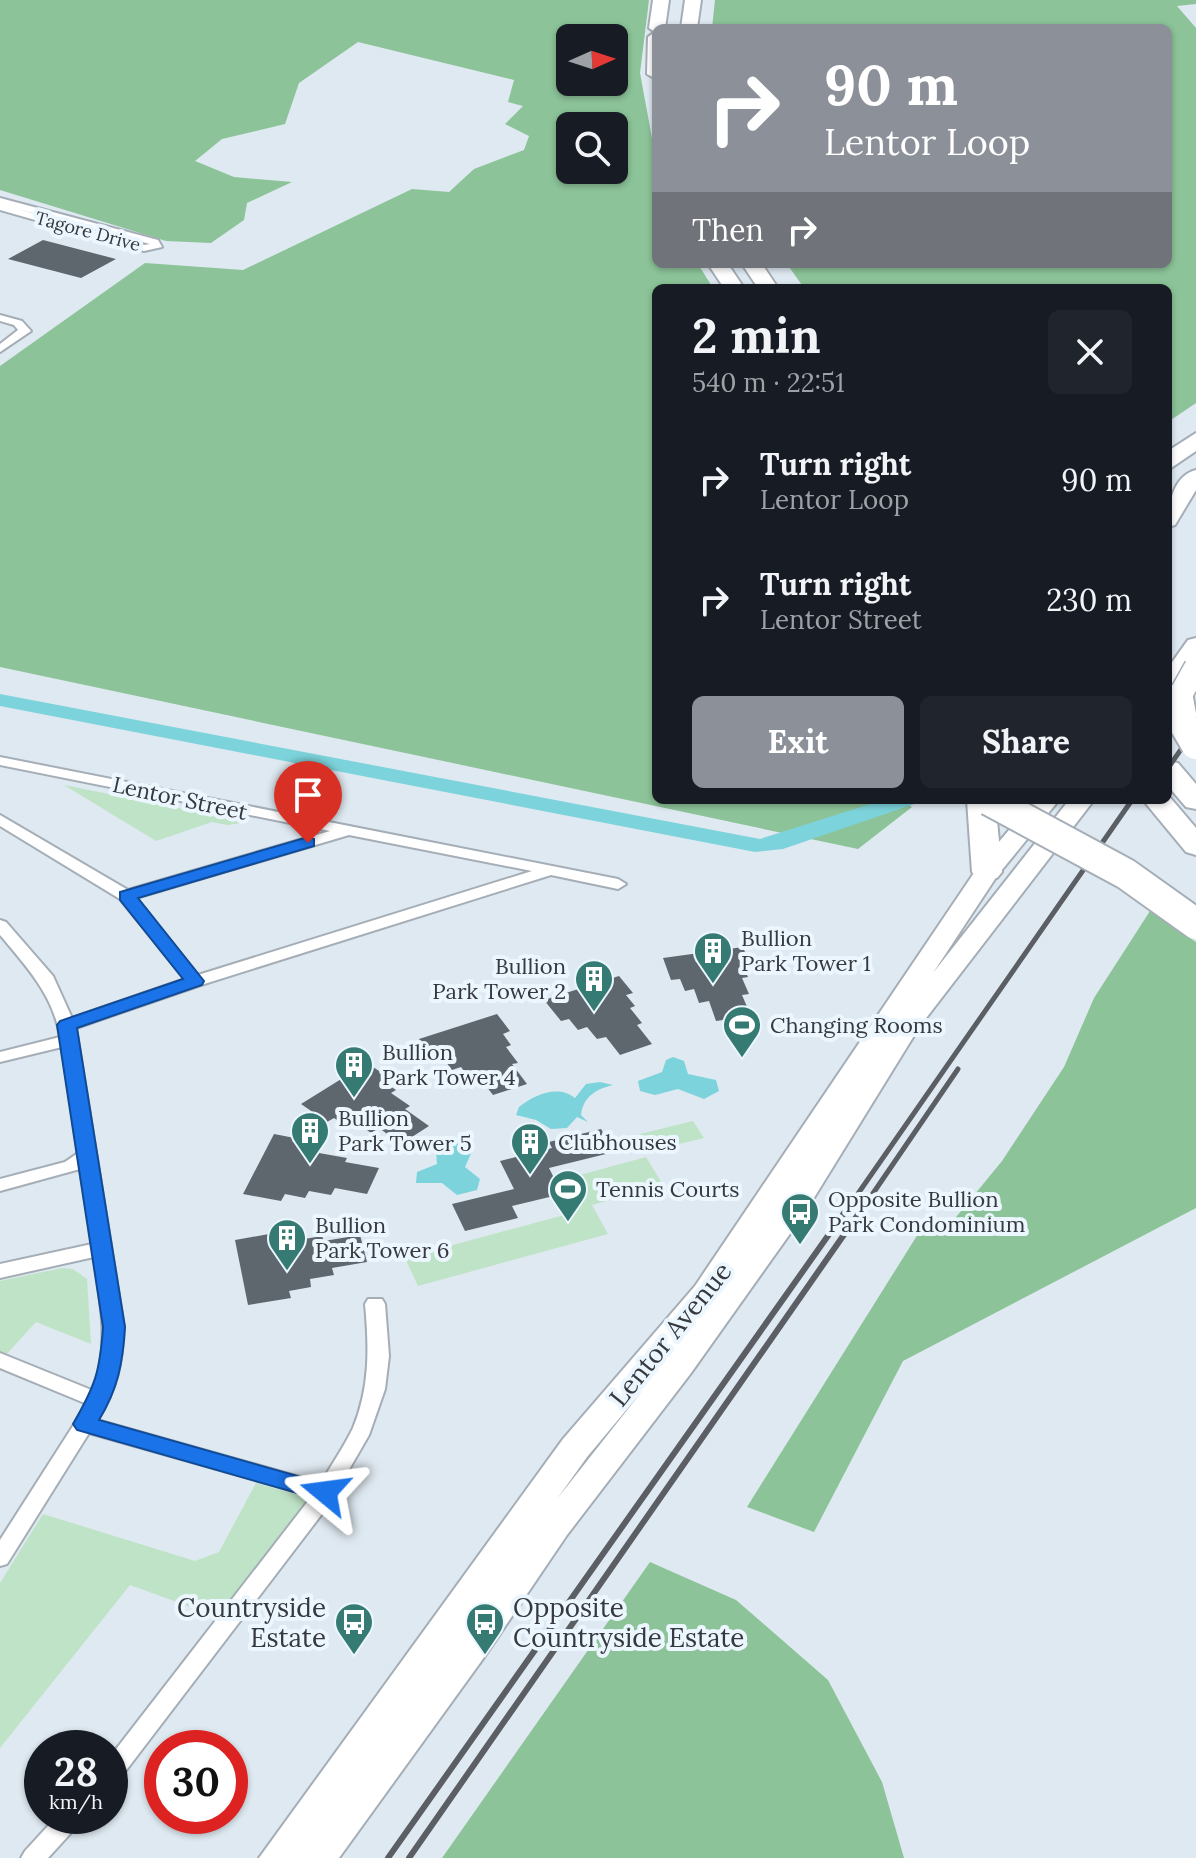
<!DOCTYPE html>
<html lang="en">
<head>
<meta charset="utf-8">
<style>
	:root { --surface:#171b24; --page:#20242c; --text:#f1f3f6; --muted:#9ea1a6; --accent:#8c9099 }
	body { margin:0; font-family:Lora,serif; background:var(--page); color:var(--text); height:100vh; display:flex; flex-direction:column; font-size:30px; white-space:nowrap }
	* { box-sizing:border-box; margin:0 }
	p { font-size:26px; color:var(--muted) }
	.icon { flex:none; width:44px; height:44px; fill:none; stroke:currentColor; stroke-width:2; stroke-linecap:round; stroke-linejoin:round }
	.map { position:relative; flex:1; overflow:hidden }
	.side { position:absolute; left:652px; top:284px; width:520px; height:520px; display:flex; flex-direction:column; background:var(--surface); border-radius:12px; box-shadow:0 2px 6px #0004 }
	.side>* { flex:none }
	.guide { position:absolute; left:652px; top:24px; width:520px; height:244px; border-radius:12px; box-shadow:0 2px 6px #0004; background:#8c9099; color:#fff; overflow:hidden }
	.needle { width:52px; rotate:87deg }
	.buttons { position:absolute; left:556px; top:24px; display:grid; gap:16px }
	.buttons a { display:grid; place-items:center; width:72px; height:72px; border-radius:12px; background:var(--surface); box-shadow:0 2px 6px #0004; font-size:40px }
	.speed { position:absolute; left:24px; top:1730px; display:flex; gap:16px; font-size:40px; font-weight:700; text-align:center }
	.speed>* { display:grid; place-content:center; width:104px; height:104px; border-radius:50%; background:var(--surface); box-shadow:0 2px 6px #0004; line-height:1 }
	.speed small { font-size:20px; font-weight:400 }
	.speed .limit { border:12px solid #d22; background:#fff; color:#111 }
	.pin { position:absolute; display:grid; place-items:center; width:68px; height:68px; color:#fff; margin:-82px -34px; border-radius:50% 50% 50% 0; rotate:-45deg; box-shadow:0 0 8px #0007 }
	.pin .icon { rotate:45deg }
	.me { position:absolute; width:88px; margin:-44px; rotate:286deg; stroke-linejoin:round; filter:drop-shadow(0 0 6px #0008) }
	.turn { display:flex; align-items:center; gap:28px; height:168px; padding:0 40px; font-size:36px }
	.turn .icon { width:104px; height:104px; stroke-width:2.5 }
	.turn b { display:block; font-size:56px; line-height:68px }
	.then { display:flex; align-items:center; height:76px; padding:0 40px; background:#0003; gap:16px; font-size:30px }
	.round { display:grid; place-items:center; flex:none; width:84px; height:84px; border-radius:12px; background:var(--page) }
	.summary { display:flex; align-items:center; justify-content:space-between; height:136px; padding:0 40px }
	h1 { font-size:48px; font-weight:800; line-height:60px }
	.button { display:flex; gap:16px; margin-top:auto; padding:16px 40px }
	.button a { flex:1; height:92px; border-radius:12px; background:var(--accent); color:#fff; font-size:32px; font-weight:800; line-height:92px; text-align:center }
	.button a+a { background:var(--page); color:var(--text) }
	ul { padding:0; list-style:none }
	li { display:flex; align-items:center; gap:24px; height:120px; padding:0 40px }
	li div { flex:1 }
	li b { display:block; font-size:30px }
	li em { font-style:normal }
	.map>svg:first-child { display:block }
</style>
</head>
<body>
<div class="map">
<svg width="1196" height="1858" viewBox="0 0 1196 1858">
	<rect width="100%" height="100%" fill="#dfe9f1"/>
	<path fill="#bfe3c6" d="M64 785 248 822 227 825 212 822 156 841Z
		M693 1121 704 1138 650 1151 640 1134Z
		M646 1157 663 1185 592 1205 608 1234 418 1286 405 1258 575 1212 558 1181Z
		M62 1268 73 1269 87 1279 91 1344 36 1322 3 1358 0 1356V1281Z
		M256 1483 313 1499 221 1618 130 1585 0 1748V1583L43 1514 195 1561 219 1552Z"/>
	<path fill="#8cc398" fill-rule="evenodd" d="M0 0H649L640 73 656 160V264H698L713 288H656V800H901L912 807 858 849 0 667V366L145 263 243 270 412 189 449 192 474 169 524 150 529 136 505 124 523 106 508 102 514 80 358 42 299 83 285 124 222 139 195 161 234 177 292 182 247 203 244 220 211 243 166 241 0 190ZM570 38H614V82H570ZM570 126H614V170H570Z
		M715 0H1196V4L1177 6 1196 28V403L1168 422V288H804L787 264H1168V28H712Z
		M1150 911 1196 942V1208L903 1361 814 1532 747 1507 923 1226 952 1222 1002 1161 1064 1067 1094 998Z
		M650 1562 736 1600 828 1680 882 1782 904 1858H442Z"/>
	<path fill="#7dd3db" d="M0 694 760 839 883 800H926L783 849 755 852 0 706Z
		M673 1057 684 1061 688 1074 716 1080 719 1091 704 1099 678 1089 655 1095 640 1091 638 1081 662 1072 666 1060Z
		M600 1082 613 1085C596 1089 583 1097 581 1115L588 1122 577 1117 567 1128 551 1129 536 1120 516 1115 519 1107C534 1095 558 1084 575 1098L586 1084Z
		M459 1140 473 1149 465 1167 480 1179 477 1190 457 1195 442 1183H416L417 1172 437 1164 436 1151 441 1144Z"/>
	<path fill="#5e676e" d="M43 240 116 259 81 278 8 259Z
		M743 947 750 965 743 966 748 977 742 978 749 994 742 995 751 1016 716 1021 709 1001 699 1003 694 989 685 991 680 979 671 980 663 958Z
		M619 976 633 993 626 995 635 1006 630 1008 642 1023 637 1025 652 1044 620 1055 606 1037 597 1039 587 1027 578 1030 569 1019 561 1021 544 1000Z
		M497 1014 510 1031 503 1034 511 1045 506 1047 518 1063 512 1064 527 1084 493 1095 479 1077 470 1079 461 1067 452 1070 443 1058 435 1061 419 1039Z
		M367 1063 388 1077 382 1081 396 1090 391 1093 410 1106 405 1109 429 1126 401 1144 379 1128 371 1133 356 1122 348 1127 334 1118 327 1122 301 1104Z
		M601 1129 614 1152 549 1168 562 1194 512 1206 518 1218 465 1231 452 1204 514 1189 500 1161 552 1148 549 1142Z
		M274 1134 305 1140 302 1145 322 1148 319 1153 347 1158 345 1162 379 1168 367 1194 335 1188 331 1195 309 1191 305 1198 285 1194 281 1201 243 1194Z
		M269 1234 270 1240 291 1236 292 1241 322 1236 324 1241 360 1235 367 1262 332 1268 334 1275 310 1279 311 1287 289 1291 291 1298 248 1305 235 1240Z"/>
	<g fill="none" stroke-linecap="round" stroke-linejoin="round">
		<defs>
			<path id="minor" d="M0 198 158 240 162 247 144 251 0 210ZM18 209 150 244 144 245Z
				M0 315 22 321 31 331 0 352V344L18 330 14 325 0 321Z
				M0 757 618 879 626 884 618 889 551 875 201 985 76 1028 124 1327C122 1366 117 1388 97 1420L321 1483C331 1465 344 1447 353 1428 370 1387 369 1347 365 1304L368 1299H382L385 1304 389 1356 385 1389 369 1435 328 1506 118 1781 110 1784V1757L312 1496 89 1433 7 1564 0 1566V1540L87 1404 0 1368V1353L94 1391C109 1340 101 1308 94 1257L0 1278V1264L92 1244 80 1169 0 1191V1179L65 1162 78 1153 62 1047 0 1062V1052L60 1037C54 996 26 966 0 935V920L6 922 53 976 72 1018 185 979 120 899 0 826V815L128 890 330 831 0 765ZM349 835 532 871 198 975 136 898Z
				M57 1816H84L80 1823 48 1858H21L25 1851Z"/>
			<path id="primary" d="M1196 470V490L1175 525 1168 527C1168 507 1172 476 1196 470Z
				M1196 638V661L1176 689 1168 691V668L1188 640Z
				M1034 800H1059L997 876 933 973 1069 800H1094L920 1026 804 1214 691 1373 567 1535 485 1656 339 1858H259L563 1439 695 1286 978 867ZM643 1390 557 1499 587 1457Z"/>
			<path id="motorway" d="M653 0H669L665 28H656V79L647 74 648 37 655 32 649 28Z
				M685 0H701L697 28H681Z
				M708 264H728L744 288H724Z
				M742 264H762L778 288H758Z
				M1196 433V451L1168 470V451Z
				M1168 761 1178 763 1196 784V809L1186 807 1168 786Z
				M1168 795 1196 828V855L1186 852 1143 800H1168Z
				M967 800H995L1002 872 997 878H977L972 872Z"/>
		</defs>
		<use href="#minor" stroke="#a5aeb6" stroke-width="4"/>
		<use href="#primary" stroke="#a5aeb6" stroke-width="4"/>
		<use href="#motorway" stroke="#a5aeb6" stroke-width="4"/>
		<use href="#minor" fill="#fff" fill-rule="evenodd"/>
		<use href="#primary" fill="#fff" fill-rule="evenodd"/>
		<use href="#motorway" fill="#fff" fill-rule="evenodd"/>
		<path stroke="#5b5f64" stroke-width="5" d="M1177 736 1196 709
			M1168 768 1196 728
			M848 1208 1132 800
			M863 1208 958 1069"/>
		<path stroke="#5b5f64" stroke-width="6" d="M388 1858 849 1206
			M409 1858 864 1206"/>
		<defs>
			<path id="motorway-bridge-far1" d="M1177 701 1196 667"/>
			<path id="motorway-bridge" d="M1178 699 1182 720 1196 744
				M989 800 1126 874 1196 924"/>
		</defs>
		<use href="#motorway-bridge-far1" stroke="#a5aeb6" stroke-width="26" stroke-linecap="butt"/>
		<use href="#motorway-bridge" stroke="#a5aeb6" stroke-width="34" stroke-linecap="butt"/>
		<use href="#motorway-bridge-far1" stroke="#fff" stroke-width="23"/>
		<use href="#motorway-bridge" stroke="#fff" stroke-width="30"/>
	</g>
	<path fill="#1a73e8" stroke="#114b97" stroke-width="2" d="M308 837 314 839V846L138 898 204 981 202 985 77 1028 125 1327C123 1362 118 1389 99 1420L333 1486 337 1492 333 1498 325 1501 77 1430 73 1424C95 1386 100 1372 103 1327L57 1025 60 1021 183 979 120 900V892Z"/>
	<defs>
		<symbol id="building-pin" viewBox="-11 -11 22 30"><path d="M0 17L-7.5 6A9.5 9.5 0 1 1 7.5 6Z" fill="#357b73" stroke="#ecf6ff"/><path d="M-4-6H4V6H1V3H-1V6H-4ZM-2.5-4.3h1.7v1.8h-1.7ZM.8-4.3h1.7v1.8H.8ZM-2.5-1h1.7V.8h-1.7ZM.8-1h1.7V.8H.8Z" fill="#fff"/></symbol>
		<symbol id="stadium-pin" viewBox="-11 -11 22 30"><path d="M0 17L-7.5 6A9.5 9.5 0 1 1 7.5 6Z" fill="#357b73" stroke="#ecf6ff"/><path d="M0-5a6.5 5 0 1 0 0 10a6.5 5 0 1 0 0-10ZM-3.5-1.8h7v3.6h-7Z" fill="#fff"/></symbol>
		<symbol id="bus-pin" viewBox="-11 -11 22 30"><path d="M0 17L-7.5 6A9.5 9.5 0 1 1 7.5 6Z" fill="#357b73" stroke="#ecf6ff"/><path d="M-5-6H5V4H4V6H2V4H-2V6H-4V4H-5ZM-3.5-4V0h7V-4ZM-3.5 1.2v1.5H-2V1.2ZM2 1.2v1.5H3.5V1.2Z" fill="#fff"/></symbol>
	</defs>
	<g fill-rule="evenodd">
		<use href="#building-pin" x="691" y="929" width="44" height="60"/>
		<use href="#building-pin" x="572" y="957" width="44" height="60"/>
		<use href="#stadium-pin" x="720" y="1003" width="44" height="60"/>
		<use href="#building-pin" x="332" y="1043" width="44" height="60"/>
		<use href="#building-pin" x="288" y="1109" width="44" height="60"/>
		<use href="#building-pin" x="508" y="1120" width="44" height="60"/>
		<use href="#stadium-pin" x="546" y="1167" width="44" height="60"/>
		<use href="#bus-pin" x="778" y="1190" width="44" height="60"/>
		<use href="#building-pin" x="265" y="1216" width="44" height="60"/>
		<use href="#bus-pin" x="332" y="1600" width="44" height="60"/>
		<use href="#bus-pin" x="463" y="1600" width="44" height="60"/>
	</g>
	<g text-anchor="middle" dominant-baseline="central" stroke-width="8" stroke-linejoin="round" paint-order="stroke">
		<g font-size="18" fill="#36393d" stroke="#ecf6ff">
			<text transform="translate(88 231) rotate(15)">Tagore Drive</text>
		</g>
		<g font-size="22" fill="#36393d" stroke="#ecf6ff">
			<text transform="translate(180 798) rotate(12)">Lentor Street</text>
		</g>
		<g font-size="22" fill="#36393d" stroke="#ecf6ff" text-anchor="start">
			<text x="741" y="938">Bullion<tspan x="741" dy="25">Park Tower 1</tspan></text>
			<text x="566" y="966" text-anchor="end">Bullion<tspan x="566" dy="25">Park Tower 2</tspan></text>
			<text x="770" y="1025">Changing Rooms</text>
			<text x="382" y="1052">Bullion<tspan x="382" dy="25">Park Tower 4</tspan></text>
			<text x="338" y="1118">Bullion<tspan x="338" dy="25">Park Tower 5</tspan></text>
			<text x="558" y="1142">Clubhouses</text>
			<text x="596" y="1189">Tennis Courts</text>
			<text x="828" y="1199">Opposite Bullion<tspan x="828" dy="25">Park Condominium</tspan></text>
			<text x="315" y="1225">Bullion<tspan x="315" dy="25">Park Tower 6</tspan></text>
		</g>
		<g font-size="26" fill="#36393d" stroke="#ecf6ff">
			<text transform="translate(670 1334) rotate(-51)">Lentor Avenue</text>
		</g>
		<g font-size="26" fill="#36393d" stroke="#ecf6ff" text-anchor="end">
			<text x="326" y="1607">Countryside<tspan x="326" dy="30">Estate</tspan></text>
			<text x="513" y="1607" text-anchor="start">Opposite<tspan x="513" dy="30">Countryside Estate</tspan></text>
		</g>
	</g>
</svg>
<div class="buttons">
<a><svg class="needle" viewBox="-14 -14 28 28"><path d="M0-13l5 13h-10z" fill="#e53935"/><path d="M0 13l5-13h-10z" fill="#9ea1a6"/></svg></a>
<a><svg class="icon" aria-label="search" viewBox="0 0 24 24"><circle cx="10" cy="10" r="6"/><path d="M15 15l6 6"/></svg></a>
</div>
<div class="speed"><div>28<small>km/h</small></div><div class="limit">30</div></div>
<div class="pin" style="left:308px;top:843px;background:#d93025"><svg class="icon" aria-label="arrive" viewBox="0 0 24 24"><path d="M6 21V4h12l-3 4 3 4H6"/></svg></div>
<svg class="me" style="left:325px;top:1492px" viewBox="-20 -20 40 40"><path d="M0-17L14 15 0 8-14 15z" fill="#1a73e8" stroke="#fff" stroke-width="4"/></svg>
<div class="guide">
<div class="turn"><svg class="icon" aria-label="right" viewBox="0 0 24 24"><path d="M7 20v-9h11M14 6l5 5-5 5"/></svg><div><b>90 m</b>Lentor Loop</div></div>
<div class="then">Then<svg class="icon" aria-label="right" viewBox="0 0 24 24"><path d="M7 20v-9h11M14 6l5 5-5 5"/></svg></div>
</div>
<section class="side">
<div class="summary"><div><h1>2 min</h1><p>540 m · 22:51</p></div><a class="round"><svg class="icon" aria-label="close" viewBox="0 0 24 24"><path d="M6 6l12 12M18 6L6 18"/></svg></a></div>
<ul>
<li><svg class="icon" aria-label="right" viewBox="0 0 24 24"><path d="M7 20v-9h11M14 6l5 5-5 5"/></svg><div><b>Turn right</b><p>Lentor Loop</p></div><em>90 m</em></li>
<li><svg class="icon" aria-label="right" viewBox="0 0 24 24"><path d="M7 20v-9h11M14 6l5 5-5 5"/></svg><div><b>Turn right</b><p>Lentor Street</p></div><em>230 m</em></li>
</ul>
<div class="button"><a>Exit</a><a>Share</a></div>
</section>
</div>
</body>
</html>
